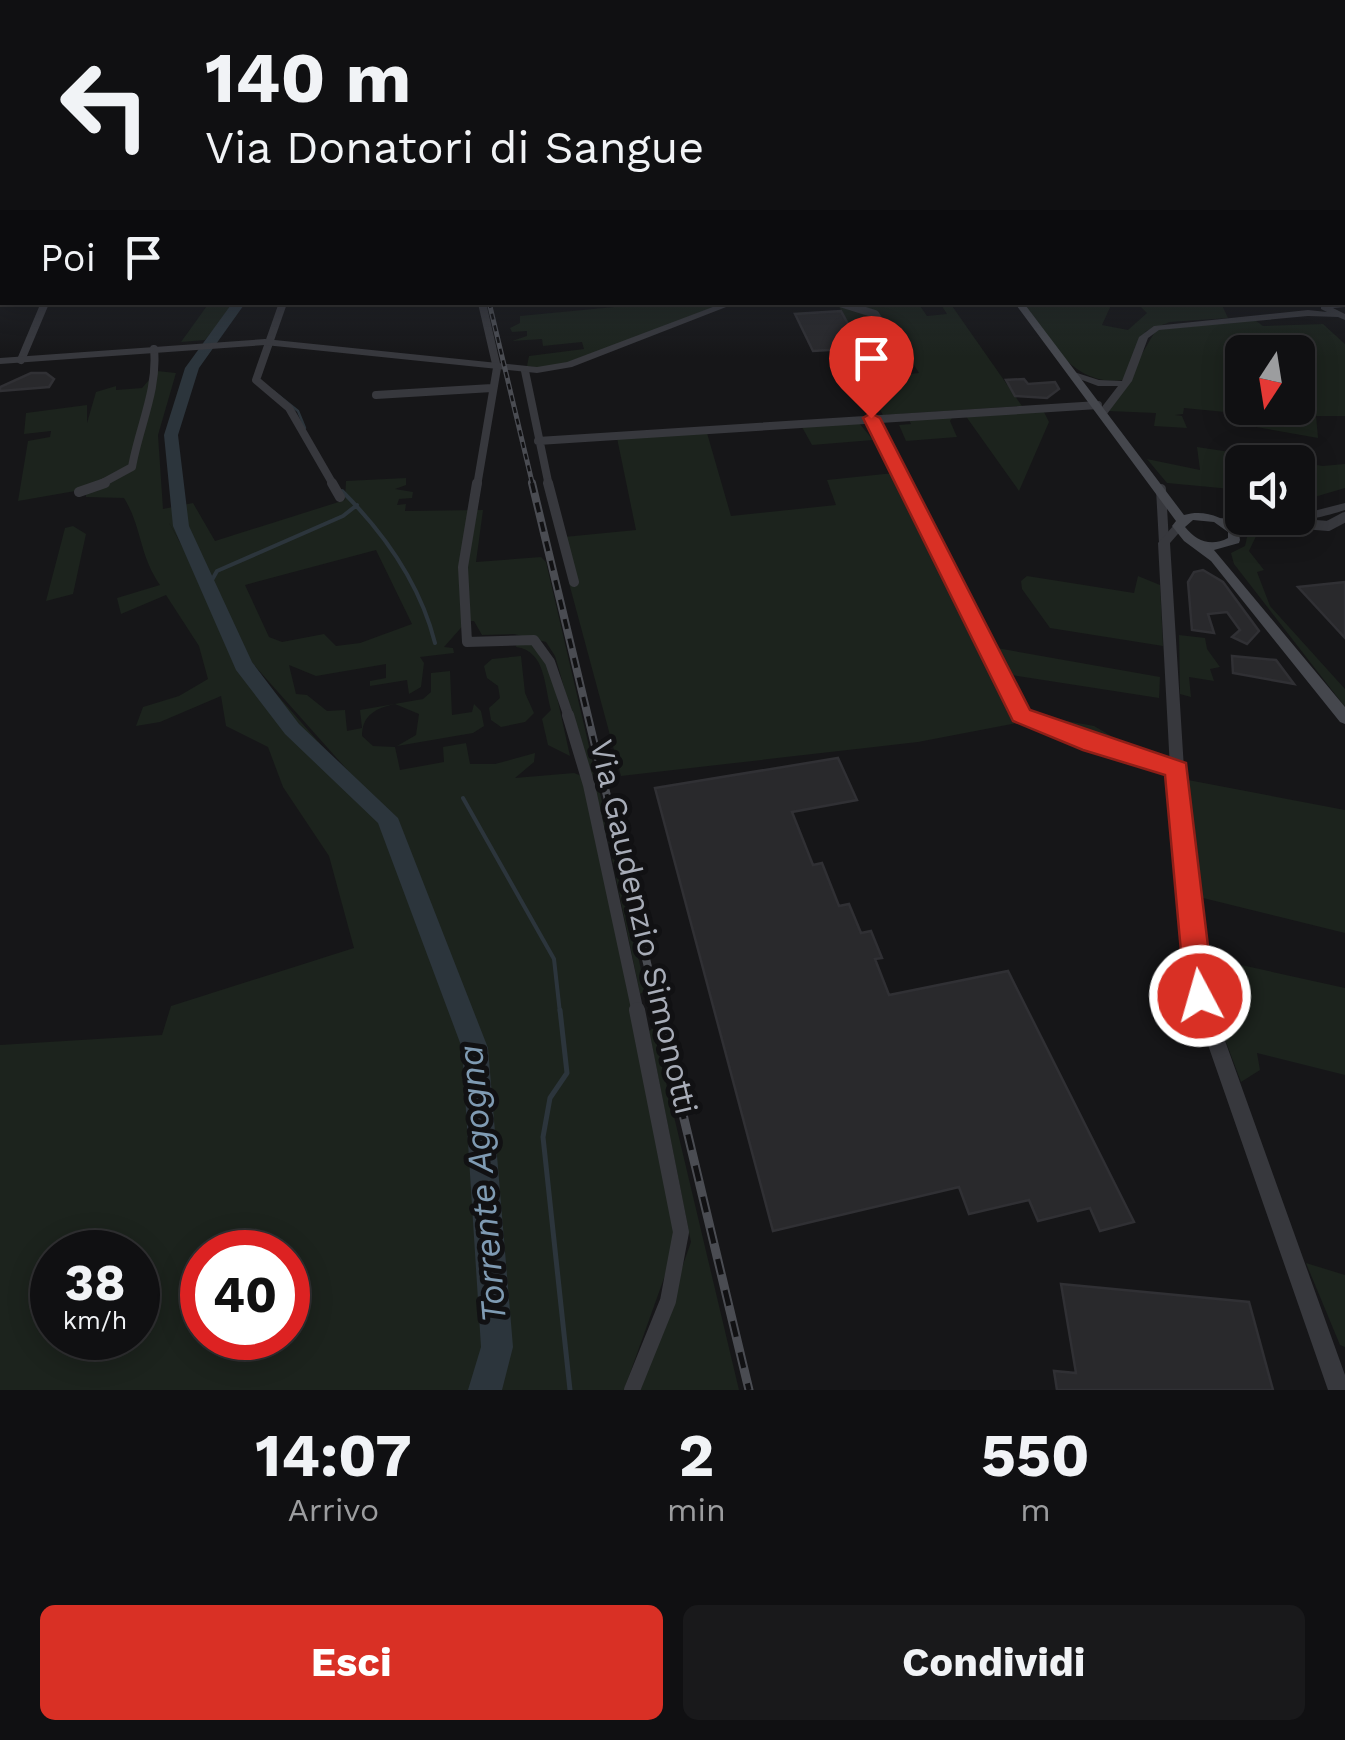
<!DOCTYPE html>
<html lang="it">
<head>
<meta charset="utf-8">
<style>
	:root { --surface:#101012; --page:#19191b; --text:#f1f3f6; --muted:#9c9d9f; --line:#303032; --accent:#d93025 }
	body { margin:0; font-family:"Work Sans",sans-serif; background:var(--page); color:var(--text); height:100vh; display:flex; flex-direction:column; font-size:38px; white-space:nowrap }
	* { box-sizing:border-box; margin:0 }
	p { font-size:32px; color:var(--muted) }
	.icon { flex:none; width:55px; height:55px; fill:none; stroke:currentColor; stroke-width:2; stroke-linecap:round; stroke-linejoin:round }
	.map { position:relative; height:1390px; overflow:hidden }
	.drawer { display:flex; flex-direction:column; background:var(--surface); flex:1 }
	.drawer>* { flex:none }
	.top-card { position:absolute; left:0px; top:0px; width:1345px; height:305px; box-shadow:0 5px 25px #0003,0 0 0 2px var(--line); background:#101012; color:var(--text); overflow:hidden }
	.needle { width:65px; rotate:192deg }
	.buttons { position:absolute; left:1225px; top:335px; display:grid; gap:20px }
	.buttons a { display:grid; place-items:center; width:90px; height:90px; border-radius:15px; background:var(--surface); box-shadow:0 5px 25px #0003,0 0 0 2px var(--line); font-size:50px }
	.speed { position:absolute; left:30px; top:1230px; display:flex; gap:20px; font-size:50px; font-weight:700; text-align:center }
	.speed>* { display:grid; place-content:center; width:130px; height:130px; border-radius:50%; background:var(--surface); box-shadow:0 5px 25px #0003,0 0 0 2px var(--line); line-height:1 }
	.speed small { font-size:25px; font-weight:400 }
	.speed .limit { border:15px solid #d22; background:#fff; color:#111 }
	.pin { position:absolute; display:grid; place-items:center; width:85px; height:85px; color:#fff; margin:-102px -42px; border-radius:50% 50% 50% 0; rotate:-45deg; box-shadow:0 0 10px #0007 }
	.pin .icon { rotate:45deg }
	.me { position:absolute; width:110px; margin:-55px; rotate:354deg; stroke-linejoin:round; filter:drop-shadow(0 0 8px #0008) }
	.turn { display:flex; align-items:center; gap:35px; height:210px; padding:0 40px; font-size:45px }
	.turn .icon { width:130px; height:130px; stroke-width:2.5 }
	.turn b { display:block; font-size:70px; line-height:85px }
	.then { display:flex; align-items:center; height:95px; padding:0 40px; background:#0003; gap:20px; font-size:38px }
	.eta { display:flex; justify-content:space-evenly; align-items:center; height:170px; text-align:center }
	.eta b { font-size:60px; font-weight:700; line-height:70px }
	.cta { display:flex; gap:20px; margin-top:auto; padding:20px 40px }
	.cta a { flex:1; height:115px; border-radius:15px; background:var(--accent); color:#fff; font-size:40px; font-weight:700; line-height:115px; text-align:center }
	.cta a+a { background:var(--page); color:var(--text) }
	.map>svg:first-child { display:block }
</style>
</head>
<body>
<div class="map">
<svg width="1345" height="1390" viewBox="0 0 1345 1390">
	<rect width="100%" height="100%" fill="#161618"/>
	<path fill="#1c231d" fill-rule="evenodd" d="M209 303H235L205 340 181 342Z
		M656 303H735L548 369 527 366 529 356 584 349 582 342 543 346 542 339 512 341 527 336V331L512 332 510 328 520 323V316Z
		M837 303H918L927 316 947 314 940 303H950L1022 406 883 415 862 379 919 373 906 352 844 357 840 349 861 347Z
		M1020 303H1112L1102 325 1128 330 1147 313 1137 303H1221L1228 318 1170 322 1146 331 1123 380C1072 387 1049 338 1020 303Z
		M1255 320 1263 326 1323 324 1345 344V416H1316L1318 438 1239 424 1225 412 1184 408 1183 414 1175 415 1182 416 1187 428 1154 426 1156 413 1108 411 1156 330ZM1242 352H1298V408H1242Z
		M157 371 176 373 158 435 163 509 193 503 215 541 345 500 346 481 406 478V485L395 489 413 492 412 498 399 499 397 505 406 504 405 511 483 510 476 562 541 557 546 562 640 965 645 991 640 994 609 844 555 656 546 642 514 634 482 635 474 621H467L444 647 453 648 454 653 420 657 424 663 421 687 409 694 407 680 370 686V681L386 678V664L316 676 289 665 296 694 307 695 327 711 345 710 347 731 362 728 360 710 423 699 431 692V673L450 671 452 715 472 712 474 704 481 711 484 726 473 733 397 746 416 735 419 714 395 704C376 708 362 715 362 736L373 746 395 747 400 770 444 762 443 747 466 743 470 764H495L535 753 534 762 515 778 574 773 582 776 607 880 678 1239 624 1390H489L500 1347 476 1047 389 817 247 657 168 521 244 657 386 819 474 1048 495 1347 483 1390H0V1045L162 1035 171 1006 354 948 329 856 283 787 268 747 226 726 221 696 160 722 136 726 143 707 179 696 208 679 199 646 166 595 121 614 117 598 160 585C139 555 142 527 124 498L86 497V491L81 490 18 501 28 441 50 437 51 431 24 434 26 413 87 405V423L96 392 116 386V390L142 388ZM376 550 412 624 360 643 336 646 324 634 282 642 269 637 245 585ZM52 1252H138V1338H52ZM202 1252H288V1338H202Z
		M1044 412 1049 422 1019 491 965 415Z
		M954 415 950 421 957 437 906 441 899 425 911 424 908 418Z
		M859 423 873 440 812 445 802 427Z
		M707 433 731 516 836 505 827 480 894 473 1017 723 918 742 621 776 569 583H579L564 537 636 530 617 438Z
		M1197 447 1323 466 1345 464V488L1311 498 1298 494V462H1242V490L1167 483 1147 459 1200 470Z
		M73 526 86 534 73 594 46 601 65 528Z
		M1264 527 1289 529 1258 532 1249 551 1264 570 1257 572 1270 606 1345 689V707L1234 564 1231 553 1245 546 1248 533Z
		M1027 576 1134 593 1138 576 1160 585 1163 646 1050 628 1022 589 1021 581Z
		M1179 635 1205 638 1207 649 1220 667 1210 669 1214 681 1189 677 1191 697 1180 694Z
		M517 641 533 642 548 656 570 756 548 745 542 719 551 710C544 686 546 651 516 647Z
		M997 648 1160 677 1159 698 1012 675 1031 710 1039 716 1094 726 1146 756C1119 748 1045 730 1027 712 1012 697 1002 668 997 648Z
		M521 656 525 693 534 713 525 722 501 727 491 720 489 708 500 698 498 686 487 678 484 666 492 659Z
		M1188 780 1345 810V933L1199 897Z
		M1205 957 1345 988V1075L1257 1053 1260 1070 1241 1082 1211 1002Z
		M653 1028 739 1390H639L691 1242 649 1031Z
		M1306 1263 1345 1275V1347L1340 1345Z"/>
	<g fill="none" stroke-linecap="round" stroke-linejoin="round">
		<path stroke="#2c353c" stroke-width="2.5" d="M273 391 298 411 305 428"/>
		<path stroke="#2c353c" stroke-width="4" d="M342 491C385 534 420 583 435 643
			M208 587 217 571 343 516 357 505
			M463 798 554 959 560 1013"/>
		<path stroke="#2c353c" stroke-width="5" d="M560 1010 567 1073 550 1098 543 1137 570 1390"/>
		<path fill="#2c353c" fill-rule="evenodd" d="M233 302H246L199 368 178 435 189 526 252 662 299 724 398 818 488 1048 513 1347 502 1390H468L481 1347 462 1048 378 823 285 734 236 670 173 526 164 435 185 368Z"/>
	</g>
	<path fill="#29292c" stroke="#303034" stroke-width="2.5" d="M841 311 861 348 813 351 795 314Z
		M31 373H46L54 379 49 387 0 391V387Z
		M1024 379 1028 384 1055 382 1059 389 1047 398 1015 396 1006 380Z
		M1203 570 1223 582 1259 631 1247 644 1232 637 1240 630 1227 612 1208 614 1214 633 1192 630 1188 582 1194 572Z
		M1345 582V638L1298 587Z
		M1232 656 1276 660 1294 684 1233 673Z
		M838 758 857 800 792 812 813 865 822 863 839 906 849 904 861 933 871 931 882 958 875 959 889 995 1008 971 1134 1222 1100 1231 1090 1208 1038 1221 1029 1200 969 1214 959 1187 773 1231 655 788Z
		M1061 1284 1249 1302 1273 1390H1057L1054 1371 1076 1373Z"/>
	<g fill="none" stroke-linecap="round" stroke-linejoin="round">
		<path stroke="#37383d" stroke-width="6" d="M838 302 848 305"/>
		<path stroke="#37383d" stroke-width="8" d="M283 303 256 380 289 408 334 486
			M840 303 875 314 901 355
			M21 360 45 303
			M525 371 549 486
			M376 395 492 388
			M871 418 905 486
			M538 441 1098 405
			M97 486 132 467C139 427 158 390 154 349
			M477 486 497 368 482 303"/>
		<path stroke="#37383d" stroke-width="10" d="M332 483 340 497
			M477 483 463 567 467 642 534 640 550 662 569 717
			M548 483 574 582
			M904 483 1021 715 1026 717
			M1161 489 1164 543
			M79 492 105 483
			M1266 521 1328 526 1345 517"/>
		<path stroke="#37383d" stroke-width="12" d="M568 715 589 785 638 1013
			M1021 715 1092 744 1177 769"/>
		<path stroke="#37383d" stroke-width="16" d="M632 1390 668 1301 681 1232 637 1010"/>
		<path fill="#37383d" fill-rule="evenodd" d="M1345 301V307L1333 308 1345 314V320L1338 317 1308 316 1159 330 1148 338 1132 381 1107 414 1098 412 1118 386H1098L1069 375 1074 372 1099 380 1122 381 1139 337 1154 326 1308 310 1327 312 1321 309V305Z
			M726 302H739L572 367 537 373 265 345 0 364V358L265 339 537 367 567 362Z
			M1345 503V510C1315 520 1243 535 1215 521L1221 518H1298V515Z
			M1178 524 1184 527 1170 543 1184 769 1209 996 1345 1375V1390H1328L1191 996 1170 769 1158 543 1174 525Z"/>
		<path fill="#45474d" fill-rule="evenodd" d="M1014 302H1023L1184 515C1204 509 1222 517 1238 528L1240 540 1239 543 1214 550 1345 707V724L1340 722 1211 561 1184 541 1172 526 1176 521ZM1193 520 1214 522 1228 532V538C1211 547 1196 541 1185 527Z"/>
		<defs>
			<path id="rail-far2" d="M489 302 533 486"/>
			<path id="rail-far1" d="M532 483 659 1013"/>
			<path id="rail" d="M658 1010 749 1390"/>
		</defs>
		<use href="#rail-far2" stroke="#4a4c52" stroke-width="5"/>
		<use href="#rail-far1" stroke="#4a4c52" stroke-width="8"/>
		<use href="#rail" stroke="#4a4c52" stroke-width="9"/>
		<use href="#rail-far2" stroke="#111113" stroke-width="2.5" stroke-dasharray="6" stroke-linecap="butt"/>
		<use href="#rail-far1" stroke="#111113" stroke-width="4" stroke-dasharray="10" stroke-linecap="butt"/>
		<use href="#rail" stroke="#111113" stroke-width="5" stroke-dasharray="16" stroke-linecap="butt"/>
	</g>
	<linearGradient id="sky" x2="0" y2="1"><stop stop-color="#0c0c0d"/><stop offset="0.46" stop-color="#363c48"/><stop offset="1" stop-color="#363c48" stop-opacity="0"/></linearGradient>
	<rect width="1345" height="357" fill="url(#sky)"/>
	<path fill="#d93025" stroke="#8d1f18" stroke-width="2.5" d="M871 413 880 418 1030 710 1186 763 1214 996 1210 1005 1200 1009 1189 1005 1185 996 1165 775 1083 750 1013 721 863 418Z"/>
	<g text-anchor="middle" dominant-baseline="central" stroke-width="10" stroke-linejoin="round" paint-order="stroke">
		<g font-size="32" fill="#a8adb8" stroke="#111113">
			<text transform="translate(644 927) rotate(77)">Via Gaudenzio Simonotti</text>
		</g>
		<g font-size="35" font-style="italic" fill="#7f9bb3" stroke="#111113">
			<text transform="translate(482 1184) rotate(-95)">Torrente Agogna</text>
		</g>
	</g>
</svg>
<div class="buttons">
<a><svg class="needle" viewBox="-14 -14 28 28"><path d="M0-13l5 13h-10z" fill="#e53935"/><path d="M0 13l5-13h-10z" fill="#9c9d9f"/></svg></a>
<a><svg class="icon" aria-label="sound" viewBox="0 0 24 24"><path d="M4 9h4l5-4v14l-5-4H4zM17 9q2 3 0 6"/></svg></a>
</div>
<div class="speed"><div>38<small>km/h</small></div><div class="limit">40</div></div>
<div class="pin" style="left:871px;top:418px;background:#d93025"><svg class="icon" aria-label="arrive" viewBox="0 0 24 24"><path d="M6 21V4h12l-3 4 3 4H6"/></svg></div>
<svg class="me" style="left:1200px;top:996px" viewBox="-20 -20 40 40"><circle r="17" fill="#d93025" stroke="#fff" stroke-width="3"/><path d="M0-11L8 9 0 5-8 9z" fill="#fff"/></svg>
<div class="top-card">
<div class="turn"><svg class="icon" aria-label="left" viewBox="0 0 24 24"><path d="M17 20v-9H6M10 6l-5 5 5 5"/></svg><div><b>140 m</b>Via Donatori di Sangue</div></div>
<div class="then">Poi<svg class="icon" aria-label="arrive" viewBox="0 0 24 24"><path d="M6 21V4h12l-3 4 3 4H6"/></svg></div>
</div>
</div>
<section class="drawer">
<div class="eta">
<div><b>14:07</b><p>Arrivo</p></div>
<div><b>2</b><p>min</p></div>
<div><b>550</b><p>m</p></div>
</div>
<div class="cta"><a>Esci</a><a>Condividi</a></div>
</section>
</body>
</html>
